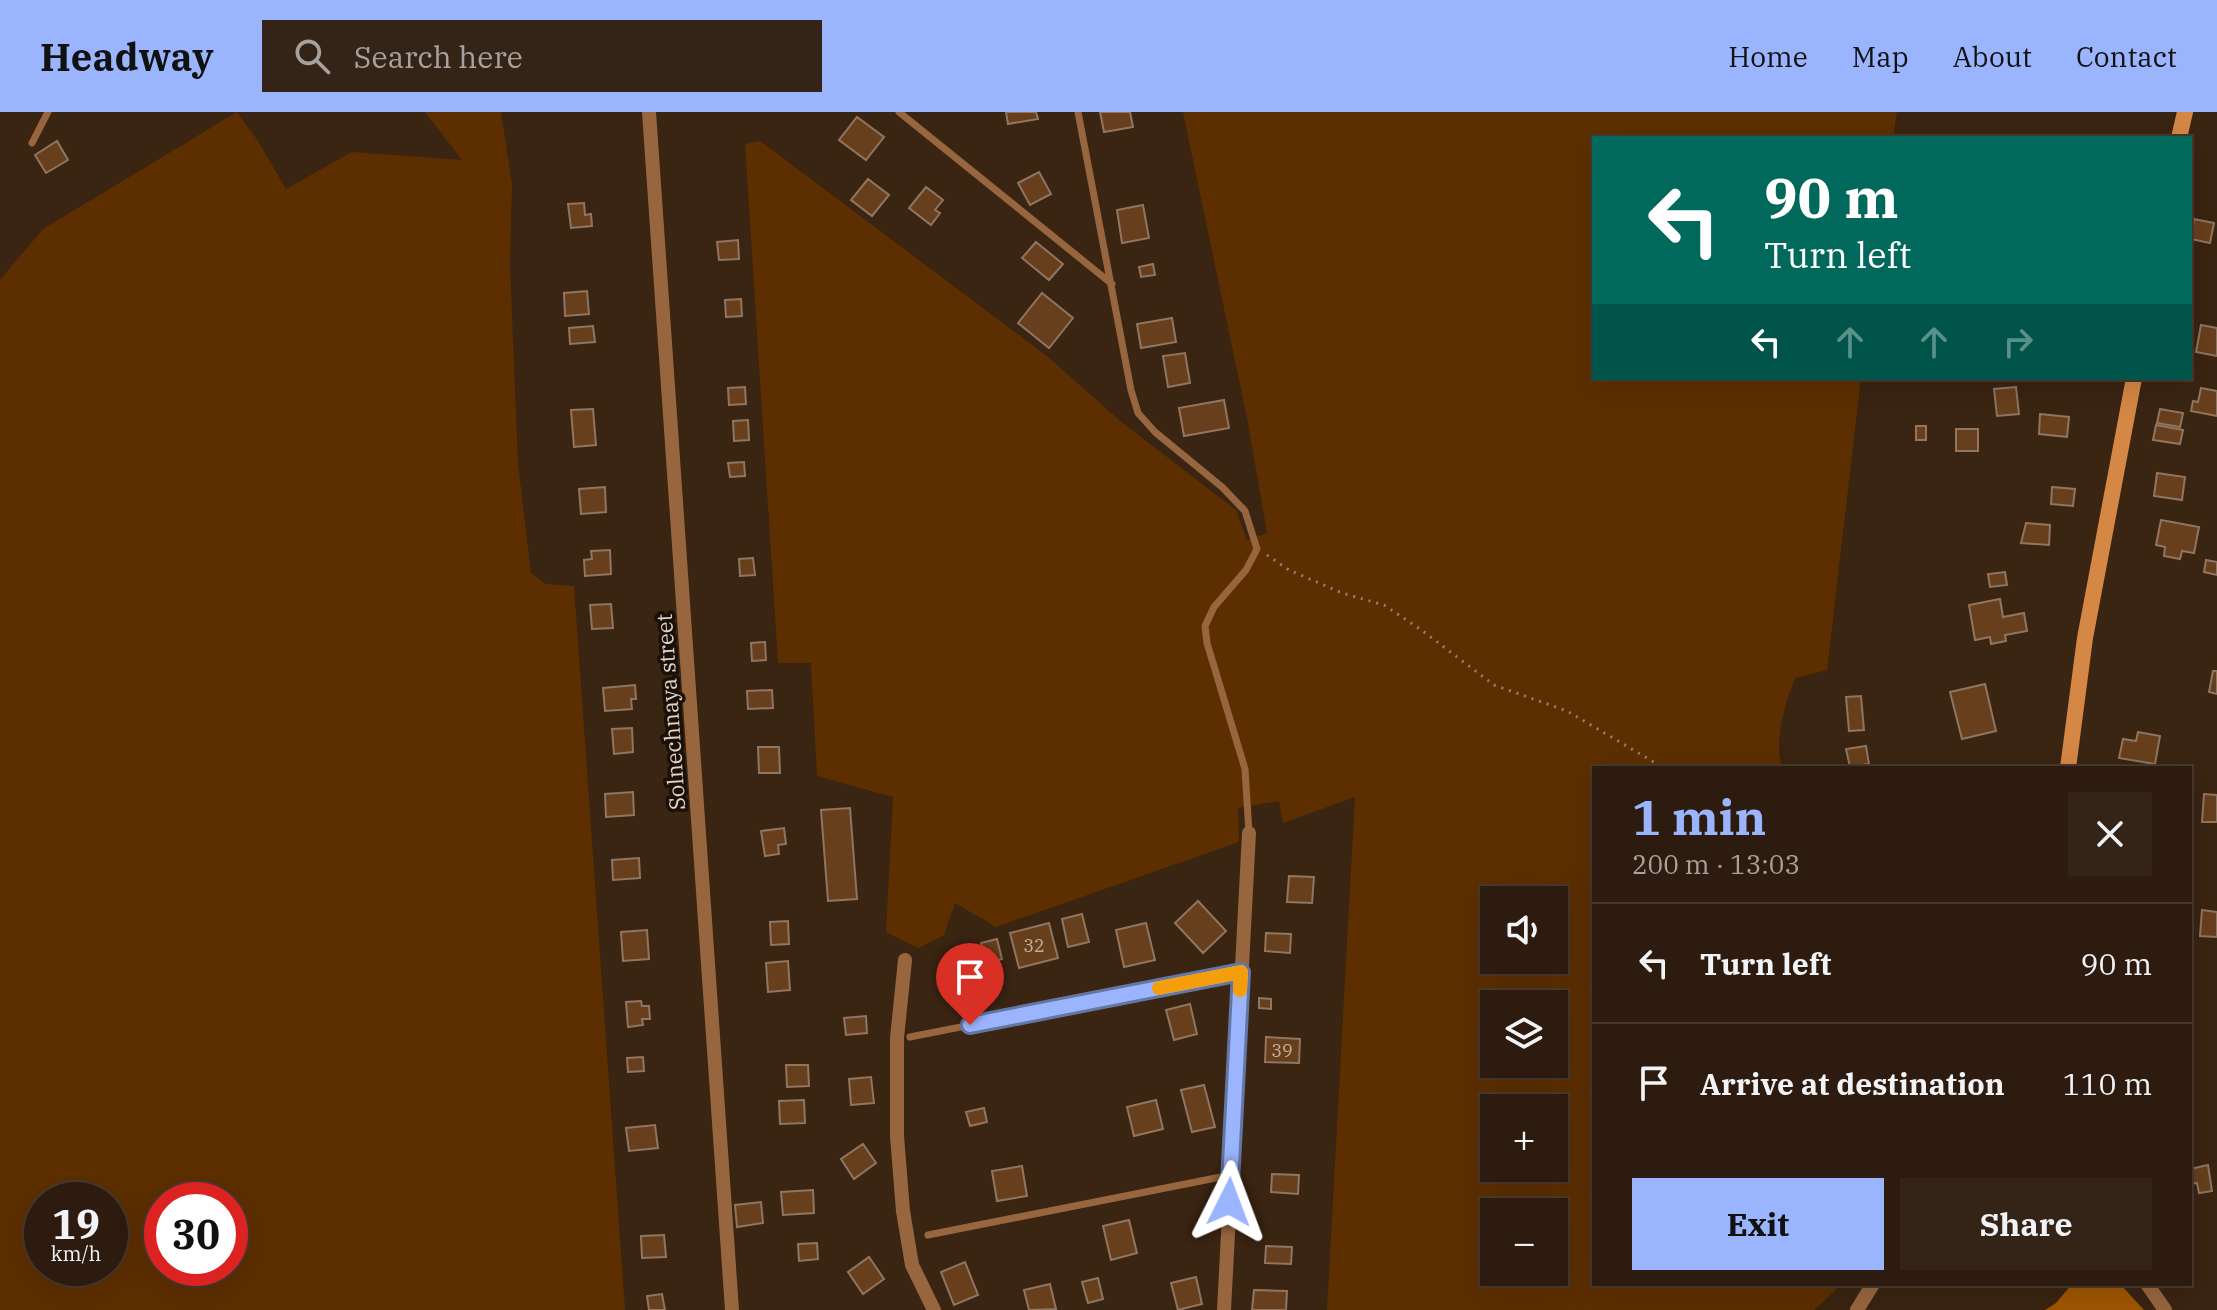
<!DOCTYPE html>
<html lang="en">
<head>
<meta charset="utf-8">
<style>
	:root { --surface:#2c1b0e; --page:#342417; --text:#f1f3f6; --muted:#a6a19e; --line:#48392e; --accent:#9ab5fd }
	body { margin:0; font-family:"IBM Plex Serif",serif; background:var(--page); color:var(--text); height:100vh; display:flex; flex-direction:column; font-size:30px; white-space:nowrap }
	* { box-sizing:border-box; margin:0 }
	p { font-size:26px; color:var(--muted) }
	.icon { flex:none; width:44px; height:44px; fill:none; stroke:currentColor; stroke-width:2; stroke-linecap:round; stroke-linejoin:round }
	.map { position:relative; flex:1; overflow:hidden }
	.details { position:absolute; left:1592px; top:654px; width:600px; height:520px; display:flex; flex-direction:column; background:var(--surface); border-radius:0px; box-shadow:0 8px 32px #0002,0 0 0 2px var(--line) }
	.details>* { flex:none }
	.top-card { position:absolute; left:1592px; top:24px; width:600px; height:244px; border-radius:0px; box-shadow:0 8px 32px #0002,0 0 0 2px var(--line); background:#00695c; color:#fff; overflow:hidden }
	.buttons { position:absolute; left:1480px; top:774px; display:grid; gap:16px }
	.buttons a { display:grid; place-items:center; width:88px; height:88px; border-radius:0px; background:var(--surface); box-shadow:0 8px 32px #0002,0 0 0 2px var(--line); font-size:40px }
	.speed { position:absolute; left:24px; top:1070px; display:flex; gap:16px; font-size:40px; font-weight:700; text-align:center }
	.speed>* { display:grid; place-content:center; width:104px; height:104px; border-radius:50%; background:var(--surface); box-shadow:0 8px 32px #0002,0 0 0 2px var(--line); line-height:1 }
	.speed small { font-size:20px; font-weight:400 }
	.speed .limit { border:12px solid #d22; background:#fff; color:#111 }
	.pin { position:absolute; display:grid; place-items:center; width:68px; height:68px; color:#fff; margin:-82px -34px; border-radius:50% 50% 50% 0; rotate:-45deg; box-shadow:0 0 8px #0007 }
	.pin .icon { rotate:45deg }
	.me { position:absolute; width:88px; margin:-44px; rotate:3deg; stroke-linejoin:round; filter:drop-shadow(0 0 6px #0008) }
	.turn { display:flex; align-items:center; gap:28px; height:168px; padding:0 40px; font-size:36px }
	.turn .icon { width:104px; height:104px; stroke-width:2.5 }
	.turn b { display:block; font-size:56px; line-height:68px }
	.lanes { display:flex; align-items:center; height:76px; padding:0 40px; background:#0003; justify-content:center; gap:40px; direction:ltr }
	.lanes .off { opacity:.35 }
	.round { display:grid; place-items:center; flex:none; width:84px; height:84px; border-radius:0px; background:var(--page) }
	.overview { display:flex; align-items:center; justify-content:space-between; height:136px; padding:0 40px }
	h1 { font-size:48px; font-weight:700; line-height:60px; color:var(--accent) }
	.cta { display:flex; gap:16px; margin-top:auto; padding:16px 40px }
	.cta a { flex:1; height:92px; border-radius:0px; background:var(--accent); color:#111; font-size:32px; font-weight:700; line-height:92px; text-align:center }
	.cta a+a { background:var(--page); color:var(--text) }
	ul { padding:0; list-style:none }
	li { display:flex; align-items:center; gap:24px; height:120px; padding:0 40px; border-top:2px solid var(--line) }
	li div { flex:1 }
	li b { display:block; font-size:30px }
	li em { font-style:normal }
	header { display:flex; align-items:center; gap:48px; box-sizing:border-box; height:112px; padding:0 40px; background:var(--accent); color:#111 }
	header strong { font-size:38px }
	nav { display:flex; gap:44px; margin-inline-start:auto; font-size:28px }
	.search { width:560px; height:72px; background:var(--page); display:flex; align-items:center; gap:20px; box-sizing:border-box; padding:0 28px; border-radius:0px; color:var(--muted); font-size:30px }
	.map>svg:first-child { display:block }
</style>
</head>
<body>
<header>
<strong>Headway</strong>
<div class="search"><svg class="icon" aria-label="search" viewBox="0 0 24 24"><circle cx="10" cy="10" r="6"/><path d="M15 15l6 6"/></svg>Search here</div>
<nav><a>Home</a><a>Map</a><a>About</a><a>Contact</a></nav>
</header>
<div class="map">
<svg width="2217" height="1198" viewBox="0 0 2217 1198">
	<rect width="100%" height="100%" fill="#3a2412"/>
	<path fill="#5d2f00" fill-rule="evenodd" d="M237 0 258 29 286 77 352 40 462 48 425 0H501L512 72 510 153 518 352 531 461 545 472 574 474 625 1198H0V168L43 117ZM110 1088V1156H42V1088ZM162 1088H230V1156H162Z
		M1183 0H1897L1893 26H1594V266H1861L1827 558 1795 566C1786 588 1772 634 1783 656H1594V1172H1837L1836 1178 1814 1198H1327L1355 685 1283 711 1279 689 1238 696 1239 730 996 815 955 791 944 823 918 836 886 820 893 685 817 664 811 551H778L745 32 760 29 1048 245 1119 308 1236 398 1247 428 1267 421 1248 311ZM1494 788H1554V848H1494ZM1494 892H1554V952H1494ZM1494 996H1554V1056H1494ZM1494 1100H1554V1160H1494Z"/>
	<path fill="#9f5601" d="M2072 1172H2120L2144 1198H2045L2056 1191Z"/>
	<path fill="#673f1c" stroke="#907561" stroke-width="2" d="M1006 0H1036L1038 7 1008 12Z
		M1100 0H1130L1133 15 1104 20Z
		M857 5 884 25 866 48 839 28Z
		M57 29 68 48 46 61 35 43Z
		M1039 60 1051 82 1030 93 1018 71Z
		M868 67 889 83 872 104 851 88Z
		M926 75 943 88 935 98 940 101 931 113 909 96Z
		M584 91 585 103 591 102 592 114 571 116 568 92Z
		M1143 93 1149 126 1122 131 1117 98Z
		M2194 107 2214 111 2210 131 2191 127Z
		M738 128 739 147 719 148 717 130Z
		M1036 130 1063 152 1049 168 1022 146Z
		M1153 152 1155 163 1141 165 1139 155Z
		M587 179 589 202 565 204 564 181Z
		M1042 181 1073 206 1049 236 1018 211Z
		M741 187 742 204 726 205 725 188Z
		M1172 206 1176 230 1141 236 1137 212Z
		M2201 213 2217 216V244L2196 240Z
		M593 214 595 230 570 232 569 216Z
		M1185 241 1190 271 1168 275 1163 244Z
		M745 275 746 292 729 293 728 276Z
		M2016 275 2019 302 1997 304 1994 277Z
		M2201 276 2217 279V304L2191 299 2193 289 2198 290Z
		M1224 288 1229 316 1184 324 1179 296Z
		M593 297 596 333 574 335 571 298Z
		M2160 297 2183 301 2180 315 2157 311Z
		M2040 302 2069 305 2067 325 2039 322Z
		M748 308 749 328 734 329 733 309Z
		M2156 313 2183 318 2180 332 2153 328Z
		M1916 314H1926V328H1916Z
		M1956 317H1978V339H1956Z
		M744 350 745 364 730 365 728 351Z
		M2157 361 2185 365 2182 388 2154 384Z
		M605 375 606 400 581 402 579 377Z
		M2052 375 2075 377 2073 394 2051 392Z
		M2161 408 2199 415 2194 441 2182 439 2180 447 2164 444 2165 435 2156 433Z
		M2026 411 2050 413 2049 433 2021 431Z
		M610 438 611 462 585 464 584 448 592 447 591 439Z
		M753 446 755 463 740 464 739 447Z
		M2206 448 2217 450V463L2204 460Z
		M2005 460 2007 473 1990 475 1988 462Z
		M2000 487 2003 505 2024 501 2027 519 2005 523 2006 529 1991 532 1990 525 1975 528 1969 493Z
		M611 492 613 516 592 517 590 493Z
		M765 530 766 548 752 549 751 531Z
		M2213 559H2217V582L2209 580Z
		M1985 572 1996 619 1962 627 1950 580Z
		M635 573 636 587H631L632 597 605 599 603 576Z
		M772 578 773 596 748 597 747 579Z
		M1861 584 1864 618 1849 619 1846 585Z
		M632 616 633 640 614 642 612 617Z
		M2138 620 2160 624 2155 652 2119 646 2123 627 2136 629Z
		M1866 634 1869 652 1850 655 1846 637Z
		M758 635H779L780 661H759Z
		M633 680 634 703 606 705 605 682Z
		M2204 682 2217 683V710H2202Z
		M850 696 857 787 828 789 821 698Z
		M784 716 786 732 778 733 779 742 765 744 761 719Z
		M639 746 640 766 613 768 612 748Z
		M1289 764 1314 765 1312 791 1287 790Z
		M1198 789 1226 819 1203 841 1175 811Z
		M2202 798 2217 800V825L2200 824Z
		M1082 802 1089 830 1068 835 1062 807Z
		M788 809 789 832 771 833 770 810Z
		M1049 811 1058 846 1019 856 1010 821Z
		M1146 811 1155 848 1124 855 1116 818Z
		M647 818 649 847 623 849 621 820Z
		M1266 821 1291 822 1290 841 1265 839Z
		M997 827 1002 847 986 851 981 831Z
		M788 849 790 878 768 880 766 851Z
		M1259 886 1271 887V897L1259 896Z
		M641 889 642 894H649L650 907H642L643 913 628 915 626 890Z
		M1190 892 1197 922 1174 928 1166 898Z
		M866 904 867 921 846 923 844 906Z
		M1266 925 1300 927 1299 951 1265 950Z
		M643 945 644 959 628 960 627 946Z
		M786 953H808L809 974 787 975Z
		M871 965 874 991 851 993 849 967Z
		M1204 973 1215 1015 1192 1020 1181 978Z
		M804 988 805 1011 780 1012 779 989Z
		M1156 988 1163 1017 1134 1024 1127 995Z
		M984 996 987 1010 970 1014 966 1000Z
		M655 1013 658 1036 629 1039 626 1016Z
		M863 1032 876 1051 854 1067 841 1047Z
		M2208 1053 2212 1079 2199 1081 2197 1071 2190 1072V1057Z
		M1022 1054 1027 1084 997 1089 992 1059Z
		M1272 1062 1299 1063 1298 1082 1271 1080Z
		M813 1078 814 1101 783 1103 781 1080Z
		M761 1090 763 1111 737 1115 735 1093Z
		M1129 1108 1137 1141 1111 1148 1103 1114Z
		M664 1123 666 1145 642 1146 641 1124Z
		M817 1131 818 1147 799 1149 798 1132Z
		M1266 1134 1292 1135 1291 1152 1265 1151Z
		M869 1145 884 1167 863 1182 848 1160Z
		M965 1150 978 1183 954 1193 941 1160Z
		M1196 1165 1202 1192 1178 1198 1171 1171Z
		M1098 1166 1103 1187 1088 1191 1082 1170Z
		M1050 1172 1056 1197 1029 1198 1024 1178Z
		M1254 1178 1287 1179 1286 1198H1252Z
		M662 1182 665 1198H649L647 1184Z"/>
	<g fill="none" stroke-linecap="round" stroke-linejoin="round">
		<path stroke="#938072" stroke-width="3" stroke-dasharray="2 6" stroke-linecap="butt" d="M1267 443 1289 458 1342 481 1384 493 1420 517 1494 573 1567 599 1664 656"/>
		<path stroke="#97663f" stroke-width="7" d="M899 0 1112 172
			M1078 0 1131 278 1138 301 1155 320 1222 375 1245 399 1257 437 1246 458 1214 495 1205 514 1207 531 1245 657 1249 721
			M32 31 48 0
			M910 925 1241 860
			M928 1123 1231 1063"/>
		<path stroke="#97663f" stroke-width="14" d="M649 0 732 1198
			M905 848 897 926V1024L903 1099 912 1153 934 1198
			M2147 1172 2165 1198
			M1224 1198 1249 721
			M1857 1198 1873 1172"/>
		<path stroke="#d58745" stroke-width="16" d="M2179 26 2185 0
			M2068 656 2085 526 2134 266"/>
	</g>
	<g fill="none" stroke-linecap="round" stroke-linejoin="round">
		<defs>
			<path id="route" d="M970 913 1241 860 1229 1090"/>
		</defs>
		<use href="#route" stroke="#6476a4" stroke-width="20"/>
		<use href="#route" stroke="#9ab5fd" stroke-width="14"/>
		<path stroke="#f59e0b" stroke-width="14" d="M1159 876 1241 860 1240 878"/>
	</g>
	<g text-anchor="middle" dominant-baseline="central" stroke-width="7" stroke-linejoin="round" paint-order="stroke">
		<g font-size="18" fill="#c3ae9d">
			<text x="1034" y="833">32</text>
			<text x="1282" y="938">39</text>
		</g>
		<g font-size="22" fill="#e2d3c8" stroke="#1a1008">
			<text transform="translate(670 600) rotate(-94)">Solnechnaya street</text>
		</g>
	</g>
</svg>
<div class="buttons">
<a><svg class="icon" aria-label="sound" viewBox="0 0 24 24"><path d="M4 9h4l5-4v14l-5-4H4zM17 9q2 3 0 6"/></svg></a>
<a><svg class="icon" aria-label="layers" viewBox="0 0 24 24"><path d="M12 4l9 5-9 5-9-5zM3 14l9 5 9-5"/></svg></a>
<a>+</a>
<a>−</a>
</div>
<div class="speed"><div>19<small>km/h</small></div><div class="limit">30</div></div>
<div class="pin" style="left:970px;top:913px;background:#d93025"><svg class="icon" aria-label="arrive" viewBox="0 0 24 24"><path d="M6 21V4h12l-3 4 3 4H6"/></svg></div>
<svg class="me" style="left:1229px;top:1090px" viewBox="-20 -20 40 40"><path d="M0-17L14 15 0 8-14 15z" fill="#9ab5fd" stroke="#fff" stroke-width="4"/></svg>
<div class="top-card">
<div class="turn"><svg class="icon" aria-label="left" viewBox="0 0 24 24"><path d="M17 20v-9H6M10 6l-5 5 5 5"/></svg><div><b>90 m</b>Turn left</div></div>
<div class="lanes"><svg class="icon" aria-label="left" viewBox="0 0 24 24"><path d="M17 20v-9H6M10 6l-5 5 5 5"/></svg><svg class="icon off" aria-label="ahead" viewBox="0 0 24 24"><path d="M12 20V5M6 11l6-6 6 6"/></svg><svg class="icon off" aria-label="ahead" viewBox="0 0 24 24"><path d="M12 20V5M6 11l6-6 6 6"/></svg><svg class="icon off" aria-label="right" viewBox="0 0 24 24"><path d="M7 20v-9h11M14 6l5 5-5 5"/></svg></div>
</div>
<section class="details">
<div class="overview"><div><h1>1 min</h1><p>200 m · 13:03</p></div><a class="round"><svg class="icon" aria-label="close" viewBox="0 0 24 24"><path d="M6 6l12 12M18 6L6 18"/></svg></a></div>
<ul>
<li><svg class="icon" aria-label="left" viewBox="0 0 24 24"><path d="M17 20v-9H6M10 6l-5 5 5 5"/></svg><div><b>Turn left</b></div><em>90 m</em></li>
<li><svg class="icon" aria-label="arrive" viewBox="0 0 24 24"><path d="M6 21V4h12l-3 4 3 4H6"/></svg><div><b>Arrive at destination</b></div><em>110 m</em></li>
</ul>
<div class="cta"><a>Exit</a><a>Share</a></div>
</section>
</div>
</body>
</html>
